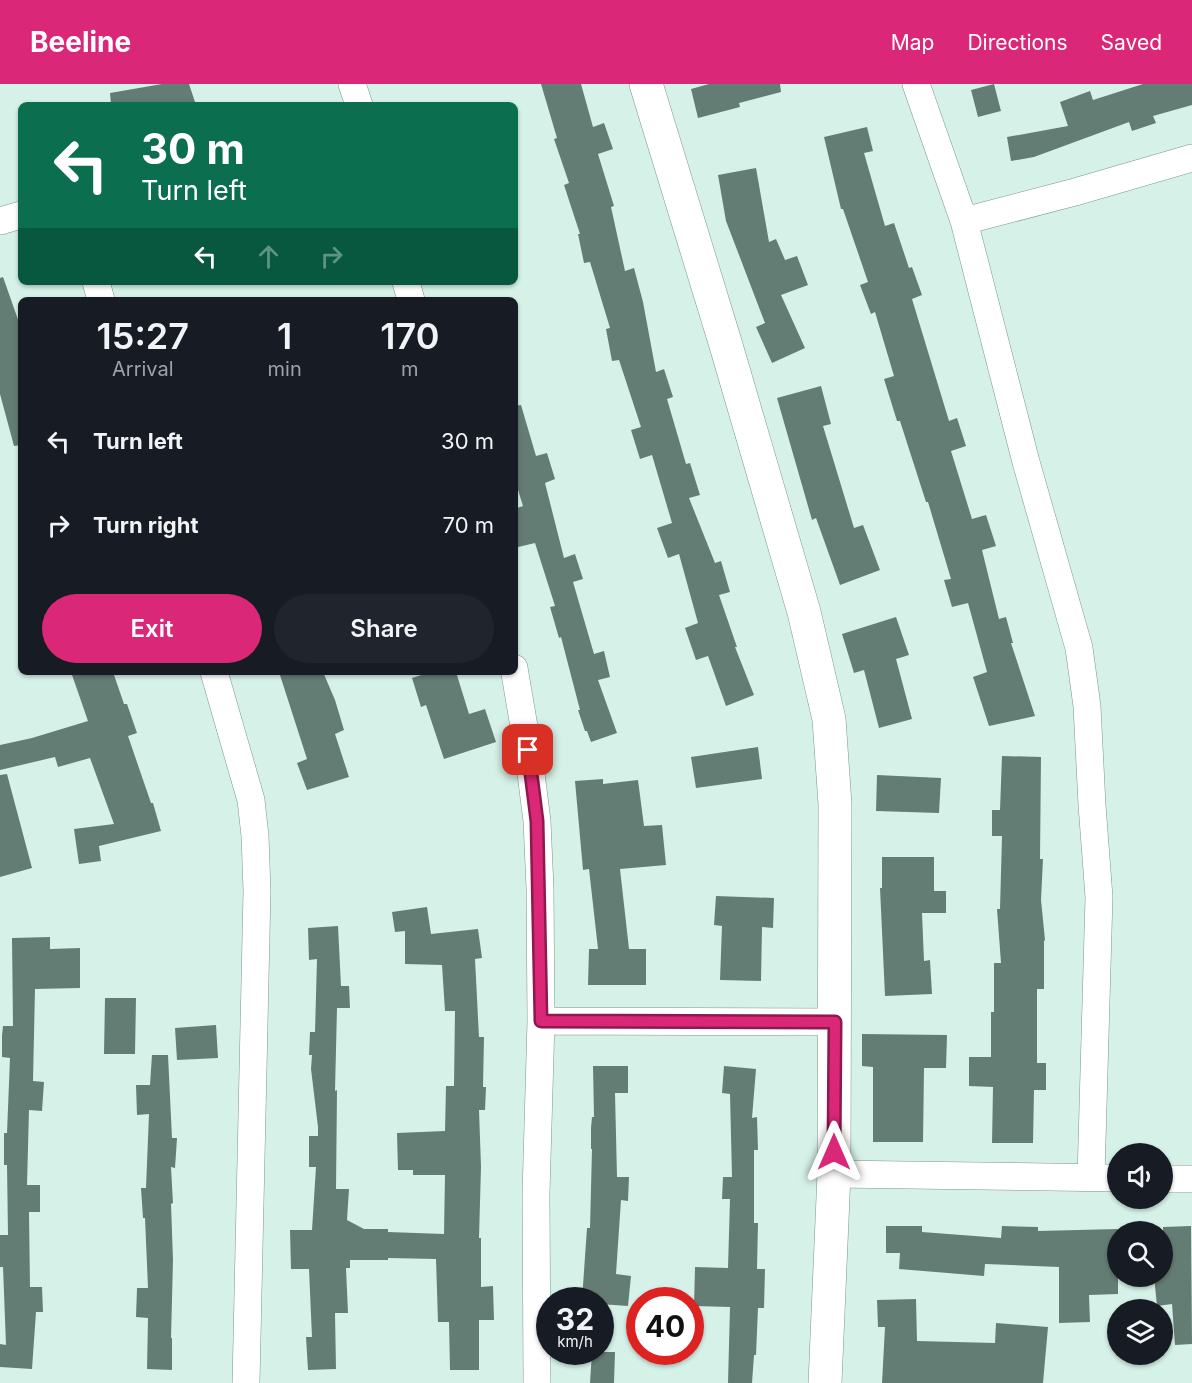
<!DOCTYPE html>
<html lang="en">
<head>
<meta charset="utf-8">
<style>
	:root { --surface:#171b24; --page:#20242c; --text:#f1f3f6; --muted:#9ea1a6; --accent:#db2777 }
	body { margin:0; font-family:Inter,sans-serif; background:var(--page); color:var(--text); height:100vh; display:flex; flex-direction:column; font-size:22px; white-space:nowrap }
	* { box-sizing:border-box; margin:0 }
	p { font-size:20px; color:var(--muted) }
	.icon { flex:none; width:33px; height:33px; fill:none; stroke:currentColor; stroke-width:2; stroke-linecap:round; stroke-linejoin:round }
	.map { position:relative; flex:1; overflow:hidden }
	.side { position:absolute; left:18px; top:213px; width:500px; height:378px; display:flex; flex-direction:column; background:var(--surface); border-radius:9px; box-shadow:0 2px 4px #0004 }
	.side>* { flex:none }
	.top-card { position:absolute; left:18px; top:18px; width:500px; height:183px; border-radius:9px; box-shadow:0 2px 4px #0004; background:#0b6e4f; color:#fff; overflow:hidden }
	.fabs { position:absolute; left:1107px; top:1059px; display:grid; gap:12px }
	.fabs a { display:grid; place-items:center; width:66px; height:66px; border-radius:50%; background:var(--surface); box-shadow:0 2px 4px #0004; font-size:30px }
	.speed { position:absolute; left:536px; top:1203px; display:flex; gap:12px; font-size:30px; font-weight:700; text-align:center }
	.speed>* { display:grid; place-content:center; width:78px; height:78px; border-radius:50%; background:var(--surface); box-shadow:0 2px 4px #0004; line-height:1 }
	.speed small { font-size:15px; font-weight:400 }
	.speed .limit { border:9px solid #d22; background:#fff; color:#111 }
	.pin { position:absolute; display:grid; place-items:center; width:51px; height:51px; color:#fff; margin:-26px; border-radius:12px; box-shadow:0 3px 9px #0006 }
	.me { position:absolute; width:66px; margin:-33px; rotate:0deg; stroke-linejoin:round; filter:drop-shadow(0 0 4px #0008) }
	.turn { display:flex; align-items:center; gap:21px; height:126px; padding:0 24px; font-size:27px }
	.turn .icon { width:78px; height:78px; stroke-width:2.5 }
	.turn b { display:block; font-size:42px; line-height:51px }
	.lanes { display:flex; align-items:center; height:57px; padding:0 24px; background:#0003; justify-content:center; gap:30px; direction:ltr }
	.lanes .off { opacity:.35 }
	.eta { display:flex; justify-content:space-evenly; align-items:center; height:102px; text-align:center }
	.eta b { font-size:36px; font-weight:600; line-height:42px }
	.cta { display:flex; gap:12px; margin-top:auto; padding:12px 24px }
	.cta a { flex:1; height:69px; border-radius:36px; background:var(--accent); color:#fff; font-size:24px; font-weight:600; line-height:69px; text-align:center }
	.cta a+a { background:var(--page); color:var(--text) }
	ul { padding:0; list-style:none }
	li { display:flex; align-items:center; gap:18px; height:84px; padding:0 24px }
	li div { flex:1 }
	li b { display:block; font-size:22px }
	li em { font-style:normal }
	header { display:flex; align-items:center; gap:36px; box-sizing:border-box; height:84px; padding:0 30px; background:var(--accent); color:#fff }
	header strong { font-size:28px }
	nav { display:flex; gap:33px; margin-inline-start:auto; font-size:21px }
	.map>svg:first-child { display:block }
</style>
</head>
<body>
<header>
<strong>Beeline</strong>
<nav><a>Map</a><a>Directions</a><a>Saved</a></nav>
</header>
<div class="map">
<svg width="1192" height="1299" viewBox="0 0 1192 1299">
	<rect width="100%" height="100%" fill="#d6f2e8"/>
	<path fill="#647d74" d="M162 0H189L196 21H111L110 9Z
		M541 0H581L593 43 604 39 613 65 598 70 614 122 611 123 625 187 634 184 643 218 656 288 664 285 673 313 667 315 686 380 690 379 700 411 689 414 715 479 721 477 730 508 719 511 737 563H735L754 611 726 622 708 572 696 576 685 544 698 539 679 470 668 474 657 444 672 439 652 371 640 375 631 346 641 343 619 276 612 277 606 245 610 244 590 178 584 179 578 150H580L564 101 569 99 554 55 557 54Z
		M709 0H780L781 8 739 19 740 23 698 34 691 5Z
		M994 0 1001 27 978 33 971 6Z
		M1143 0H1192V21L1153 32 1156 39 1132 47 1129 38 1034 73 1011 77 1007 53 1068 42 1060 18 1090 7 1093 16Z
		M867 43 873 67 864 69 885 142 894 139 909 184 912 183 922 211 912 215 949 337 957 334 966 362 951 367 972 435 986 431 996 462 982 466 999 535 1006 533 1013 559H1011L1035 632 989 642 973 593 987 588 968 519 952 523 944 496 951 495 928 418H926L900 337H897L884 295 894 292 875 228 871 230 860 201 868 198 843 125H841L824 53Z
		M756 84 769 158 776 155 785 176 797 172 808 201 781 211 805 264 772 279 756 243 765 239 726 137 718 91Z
		M3 193 21 244V361L14 362 0 310V194Z
		M821 302 831 340 823 342 854 444 863 441 880 486 840 501 816 434 812 436 777 314Z
		M521 321 536 372 547 369 555 395 545 399 564 474 575 470 583 495 573 498 594 570 604 567 610 593 598 596 617 649 591 658 587 647H585L578 626H580L561 553 559 554 550 523 555 522 535 459 514 464V425L523 422 514 393V322Z
		M896 533 909 571 896 575 912 635 879 644 864 586 854 589 842 550Z
		M71 588H113L124 620H127L137 649 128 652 151 719H153L161 747 99 762 101 777 79 780 74 745 114 740 90 674 58 683 55 673 0 686V661L32 654 88 637Z
		M279 588H323L335 616 344 646 335 650 349 693 307 706 297 679 307 675Z
		M431 588H456L469 630 485 625 496 658 444 675 426 621 421 623 412 594Z
		M758 663 762 695 696 704 691 673Z
		M1002 672 1041 673 1040 775H1043L1041 816 1045 856 1044 857V905H1037V979H1046V1006H1034L1033 1059H992L993 1003 969 1002V973H991V928H994V879H1001L997 825H1000L1002 752H992V726H1000Z
		M7 690 32 784 0 793V691Z
		M877 691 941 694 939 729 876 727Z
		M603 695V700L638 696 644 742 662 741 666 781 620 785 629 865H646V901H588L589 865H598L589 785 583 786 575 697Z
		M882 773H934V807H946V829H922L924 877 930 876 932 910 885 912 880 804H882Z
		M716 812 774 814 773 844 762 843 761 897 720 896 722 842 714 841Z
		M427 823 431 850 478 845 482 874 475 875 479 953H484L483 1003H486L485 1026H479L481 1083 479 1154H481V1203L493 1202 494 1236H479V1286H450L449 1238H438L436 1175 388 1174V1176H350V1184H346L348 1229H335L336 1285 308 1286 306 1253H312L309 1185H291L290 1146H312L316 1083H309V1052H318V1043L311 985 312 971H309L310 948H315L317 875 309 876 308 844 338 842 341 902H349L350 924H337L335 1007 337 1006 336 1105H349L347 1136 364 1145H388V1148L444 1150 445 1091H413V1086H398L397 1049 445 1047 446 1002H454L455 927H445L442 881 405 880V847L395 848 392 828Z
		M50 853V865L80 864V904L35 905 33 997 44 998 42 1027 29 1026 27 1101H40V1128H29L30 1203H42L43 1228H36L32 1285 0 1283V1260L6 1261 3 1183H0V1151H8L7 1081H4V1049H7L10 974 2 973V952L3 942H13L12 854Z
		M105 914H136L135 970H104Z
		M216 941 218 974 177 976 175 944Z
		M862 950 947 951 946 984H924L923 1058H873V983L862 982Z
		M152 971H168L172 1054H177L175 1084 171 1083 173 1119 171 1120 173 1176 171 1254H172V1286L147 1285 148 1234 136 1233 137 1204H148L145 1134H143L141 1104H146L149 1030 137 1031 136 1001H150Z
		M593 982H628V1009H615L617 1093H629L628 1117 621 1116 616 1190 631 1192 628 1222 600 1220V1216H582L587 1144H590L592 1065H591V1044L592 1033H594Z
		M724 982 756 985 752 1034 757 1033 758 1066H754V1139H758L757 1185H765L764 1224H758L756 1271H754L752 1299H728L730 1223 694 1222 695 1183 728 1184 730 1115H722L723 1093H732L730 1010 722 1009Z
		M886 1142H922V1148L1001 1154 1002 1142 1038 1143V1147L1118 1145V1210L1089 1211 1090 1238 1059 1239V1183L985 1180 984 1192 899 1185 900 1169H886Z
		M1191 1142 1192 1260 1175 1261 1172 1220 1157 1222 1154 1192H1164L1163 1143Z
		M916 1215 917 1257 995 1259 996 1239 1048 1243 1043 1299H882L885 1243H878L877 1216Z
		M592 1268H615L614 1299H590Z"/>
	<g fill="none" stroke-linecap="round" stroke-linejoin="round">
		<defs>
			<path id="minor" d="M352 0 359 21
				M916 0 964 137 1026 378 1079 564 1087 622 1092 721 1099 813 1091 1093
				M0 137 21 131
				M964 137 1075 108 1192 74
				M96 198 101 216
				M406 198 411 216
				M514 584 528 666 537 737 540 804 541 937 536 1110 537 1299
				M214 588 251 716 255 752 257 807 246 1299
				M541 937 835 938
				M834 1090 1118 1094
				M1162 1095H1192"/>
			<path id="tertiary" d="M646 0 725 258 804 528 829 635 835 720 834 1090 825 1299"/>
		</defs>
		<use href="#minor" stroke="#7c968c" stroke-width="28"/>
		<use href="#tertiary" stroke="#7c968c" stroke-width="34"/>
		<use href="#minor" stroke="#fff" stroke-width="27"/>
		<use href="#tertiary" stroke="#fff" stroke-width="33"/>
	</g>
	<g fill="none" stroke-linecap="round" stroke-linejoin="round">
		<defs>
			<path id="route" d="M528 666 537 737 541 937 835 938 834 1068"/>
		</defs>
		<use href="#route" stroke="#8e194d" stroke-width="15"/>
		<use href="#route" stroke="#db2777" stroke-width="10"/>
	</g>
</svg>
<div class="fabs">
<a><svg class="icon" aria-label="sound" viewBox="0 0 24 24"><path d="M4 9h4l5-4v14l-5-4H4zM17 9q2 3 0 6"/></svg></a>
<a><svg class="icon" aria-label="search" viewBox="0 0 24 24"><circle cx="10" cy="10" r="6"/><path d="M15 15l6 6"/></svg></a>
<a><svg class="icon" aria-label="layers" viewBox="0 0 24 24"><path d="M12 4l9 5-9 5-9-5zM3 14l9 5 9-5"/></svg></a>
</div>
<div class="speed"><div>32<small>km/h</small></div><div class="limit">40</div></div>
<div class="pin" style="left:528px;top:666px;background:#d93025"><svg class="icon" aria-label="arrive" viewBox="0 0 24 24"><path d="M6 21V4h12l-3 4 3 4H6"/></svg></div>
<svg class="me" style="left:834px;top:1068px" viewBox="-20 -20 40 40"><path d="M0-17L14 15 0 8-14 15z" fill="#db2777" stroke="#fff" stroke-width="4"/></svg>
<div class="top-card">
<div class="turn"><svg class="icon" aria-label="left" viewBox="0 0 24 24"><path d="M17 20v-9H6M10 6l-5 5 5 5"/></svg><div><b>30 m</b>Turn left</div></div>
<div class="lanes"><svg class="icon" aria-label="left" viewBox="0 0 24 24"><path d="M17 20v-9H6M10 6l-5 5 5 5"/></svg><svg class="icon off" aria-label="ahead" viewBox="0 0 24 24"><path d="M12 20V5M6 11l6-6 6 6"/></svg><svg class="icon off" aria-label="right" viewBox="0 0 24 24"><path d="M7 20v-9h11M14 6l5 5-5 5"/></svg></div>
</div>
<section class="side">
<div class="eta">
<div><b>15:27</b><p>Arrival</p></div>
<div><b>1</b><p>min</p></div>
<div><b>170</b><p>m</p></div>
</div>
<ul>
<li><svg class="icon" aria-label="left" viewBox="0 0 24 24"><path d="M17 20v-9H6M10 6l-5 5 5 5"/></svg><div><b>Turn left</b></div><em>30 m</em></li>
<li><svg class="icon" aria-label="right" viewBox="0 0 24 24"><path d="M7 20v-9h11M14 6l5 5-5 5"/></svg><div><b>Turn right</b></div><em>70 m</em></li>
</ul>
<div class="cta"><a>Exit</a><a>Share</a></div>
</section>
</div>
</body>
</html>
